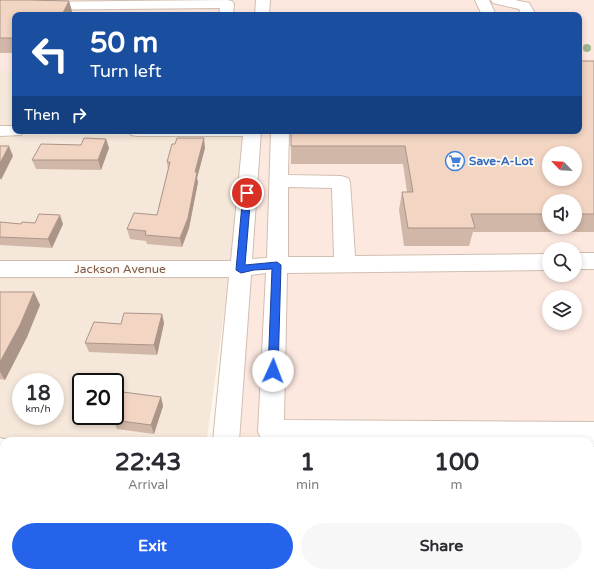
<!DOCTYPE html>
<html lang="en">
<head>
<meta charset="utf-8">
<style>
	:root { --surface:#fff; --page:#f7f7f7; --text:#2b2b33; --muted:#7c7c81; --accent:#2563eb }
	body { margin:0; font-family:"Varela Round",sans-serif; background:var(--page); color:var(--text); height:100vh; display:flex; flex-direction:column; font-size:15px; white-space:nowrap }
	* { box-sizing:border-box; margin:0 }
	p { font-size:13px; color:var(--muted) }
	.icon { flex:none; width:22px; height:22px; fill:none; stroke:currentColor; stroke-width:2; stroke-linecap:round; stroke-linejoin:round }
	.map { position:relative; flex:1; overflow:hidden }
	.side { position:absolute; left:0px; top:437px; width:594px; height:140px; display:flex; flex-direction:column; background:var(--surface); border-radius:12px 12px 0 0; box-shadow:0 2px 6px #0003 }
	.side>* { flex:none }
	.hud { position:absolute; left:12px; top:12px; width:570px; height:122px; border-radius:8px; box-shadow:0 2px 6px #0003; background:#1a4fa0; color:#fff; overflow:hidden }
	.needle { width:26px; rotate:295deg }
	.tools { position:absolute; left:542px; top:146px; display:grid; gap:8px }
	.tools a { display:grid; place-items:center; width:40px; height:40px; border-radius:50%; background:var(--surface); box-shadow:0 2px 6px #0003; font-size:20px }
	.speed { position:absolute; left:12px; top:373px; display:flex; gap:8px; font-size:20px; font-weight:700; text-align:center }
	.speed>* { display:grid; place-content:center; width:52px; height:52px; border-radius:50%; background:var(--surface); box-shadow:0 2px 6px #0003; line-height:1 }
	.speed small { font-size:10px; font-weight:400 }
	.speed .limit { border:2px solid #111; border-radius:6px; background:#fff; color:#111 }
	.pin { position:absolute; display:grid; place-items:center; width:34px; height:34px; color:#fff; margin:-17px; border:2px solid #fff; border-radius:50%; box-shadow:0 1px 4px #0007 }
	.me { position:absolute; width:44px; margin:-22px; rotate:2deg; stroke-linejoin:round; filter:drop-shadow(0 0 3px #0008) }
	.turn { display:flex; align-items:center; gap:14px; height:84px; padding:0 12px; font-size:18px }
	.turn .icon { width:52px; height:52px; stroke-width:2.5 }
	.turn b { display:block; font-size:28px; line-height:34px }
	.then { display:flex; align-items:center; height:38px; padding:0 12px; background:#0003; gap:8px; font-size:15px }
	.eta { display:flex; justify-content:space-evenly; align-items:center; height:68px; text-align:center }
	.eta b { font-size:24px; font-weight:700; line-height:28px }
	.action { display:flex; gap:8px; margin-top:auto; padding:8px 12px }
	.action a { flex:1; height:46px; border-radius:24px; background:var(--accent); color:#fff; font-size:16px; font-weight:700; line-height:46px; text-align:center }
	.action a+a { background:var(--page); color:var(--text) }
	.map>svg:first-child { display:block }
</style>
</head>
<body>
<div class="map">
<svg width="594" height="577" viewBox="0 0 594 577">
	<rect width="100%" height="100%" fill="#fdf6ec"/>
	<path fill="#f5e8da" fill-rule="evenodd" d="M0 71H15V126H0Z
		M0 135 243 136 231 262H0Z
		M0 276 229 277 207 438 0 439ZM21 382H55V416H21ZM81 382H115V416H81Z
		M0 461H4V573H188V577H0Z"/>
	<path fill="#fde8e0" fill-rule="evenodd" d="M0 0H257L255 15H15V71H0Z
		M270 0H594V577H230L231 573H590V441H240L260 131H579V15H268ZM549 153H575V179H549ZM549 201H575V227H549ZM549 249H575V275H549ZM549 297H575V323H549Z"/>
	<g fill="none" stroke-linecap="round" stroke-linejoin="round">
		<defs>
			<path id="minor" d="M0 0 21 2 227 0 232 1 234 4 233 15H219L220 8 21 10 0 8Z
				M256 0H270L269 15H255Z
				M475 0H489L496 15H482Z
				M491 0H515L529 3 536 15H522L519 9 493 3Z
				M0 126H15V131H24L21 135 0 136Z
				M128 131H261L252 259 267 258 271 131H289L288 175 341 176 348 178 350 182 355 256 549 254V270L287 273 284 420 594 422V446H590V441L262 440 258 432 266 273 251 275 239 441H213L229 277H0V261H231L243 136H137L131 135ZM288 187 332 188 334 257H288Z
				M575 253H594V269H575Z
				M0 438 13 441H4V462H0Z
				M590 541 594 543V577H582L580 573H590Z
				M201 573H231L230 577H200Z"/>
		</defs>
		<use href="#minor" stroke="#d1beb0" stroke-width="2"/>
		<use href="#minor" fill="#fff" fill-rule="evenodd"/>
	</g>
	<circle fill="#a0b28e" cx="587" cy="48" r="4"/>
	<path fill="#d1b7a8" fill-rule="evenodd" d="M30 0 69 1 73 15H15V53H0V1Z
		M594 61V232H473L469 246H404L399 210 402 192H407L403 164H291V146L579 131ZM549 201H575V227H549Z
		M106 139 109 148 101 170 36 169 32 160 81 145Z
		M175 144 205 148 197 178 198 182 189 228 182 247 147 244 146 241 130 239 127 229 157 215 168 170 167 162Z
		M0 222 21 224H63L52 248 0 245Z
		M0 292 40 305 27 337 5 380 0 379Z
		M162 314 164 323 157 355 89 352 85 343 121 324Z
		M161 397 163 406 154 434 117 429 114 422 99 420 97 416H115Z"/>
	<path fill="#aa9588" d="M69 1 73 15H62Z
		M204 138 205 148 197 178 198 182 189 228 182 247 180 238 195 172Z
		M106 139 109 148 101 170 98 160Z
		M9 146 13 156 1 180 0 178V163Z
		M60 215 63 224 52 248 48 239Z
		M34 292 40 305 27 337 5 380 0 372V362Z
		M162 314 164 323 157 355 154 345Z
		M161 397 163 406 154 434 151 425Z
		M0 539 4 543 0 555Z
		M56 573H67L66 577H55Z"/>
	<path fill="#f3d5c3" stroke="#aa9588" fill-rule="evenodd" d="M0 0H29L69 1 62 15H15V38H0Z
		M579 61H594V214H575V201H549V214H471L475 228H408L402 192H413L405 146H291V131H579ZM549 153H575V179H549Z
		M84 138 106 139 98 160H32L41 144 81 145Z
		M177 138H204L195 172H197L188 218 180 238 145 235 146 231 127 229 134 213 157 215 170 162H167L172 144H175Z
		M0 146H9L0 163Z
		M39 214 60 215 48 239 0 237V222L21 224 22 222 35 223Z
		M0 292H34L20 325 0 362Z
		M124 313 162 314 154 345 85 343 94 322 121 324Z
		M115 391 161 397 151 425 113 420 115 414Z
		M25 573H56L55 577H24Z
		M371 573H387L414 576V577H371Z"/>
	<path fill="#2563eb" stroke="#184099" d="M247 190 251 193 245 265 277 262 281 265 278 371 277 374 273 376 269 374 268 371 272 269 254 270 241 273 236 270 243 193Z"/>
	<defs>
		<symbol id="supermarket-ring" viewBox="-11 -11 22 22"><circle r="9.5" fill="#fffaf3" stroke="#3f7fe0" stroke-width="1.5"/><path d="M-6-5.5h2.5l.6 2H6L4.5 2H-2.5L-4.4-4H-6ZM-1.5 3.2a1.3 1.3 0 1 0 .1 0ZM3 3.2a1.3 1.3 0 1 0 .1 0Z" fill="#3f7fe0"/></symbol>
	</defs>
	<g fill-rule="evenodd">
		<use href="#supermarket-ring" x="444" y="150" width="22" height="22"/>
	</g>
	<g text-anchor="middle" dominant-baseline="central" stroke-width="3.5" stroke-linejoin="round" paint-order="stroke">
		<g font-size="12" font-weight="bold" fill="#366cbe" stroke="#fffaf3" text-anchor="start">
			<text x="469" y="161">Save-A-Lot</text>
		</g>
		<g font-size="12" fill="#7a5c4d" stroke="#fffaf3">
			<text x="120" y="269">Jackson Avenue</text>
		</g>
	</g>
</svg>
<div class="tools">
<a><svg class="needle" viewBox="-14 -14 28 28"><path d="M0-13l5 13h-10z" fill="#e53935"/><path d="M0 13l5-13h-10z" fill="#7c7c81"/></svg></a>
<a><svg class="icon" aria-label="sound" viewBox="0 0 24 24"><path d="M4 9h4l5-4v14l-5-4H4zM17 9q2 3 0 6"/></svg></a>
<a><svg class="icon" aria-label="search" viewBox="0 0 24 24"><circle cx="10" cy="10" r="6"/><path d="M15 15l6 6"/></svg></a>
<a><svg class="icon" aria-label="layers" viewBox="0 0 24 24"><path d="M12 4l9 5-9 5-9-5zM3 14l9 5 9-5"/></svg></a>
</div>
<div class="speed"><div>18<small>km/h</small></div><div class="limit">20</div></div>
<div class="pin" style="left:247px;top:193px;background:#d93025"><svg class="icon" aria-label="arrive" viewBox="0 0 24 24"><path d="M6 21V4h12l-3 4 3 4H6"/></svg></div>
<svg class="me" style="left:273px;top:371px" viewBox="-20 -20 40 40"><circle r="19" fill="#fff"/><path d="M0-13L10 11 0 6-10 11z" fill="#2563eb"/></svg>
<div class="hud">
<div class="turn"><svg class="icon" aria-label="left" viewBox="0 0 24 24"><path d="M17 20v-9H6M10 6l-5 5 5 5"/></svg><div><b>50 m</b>Turn left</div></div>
<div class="then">Then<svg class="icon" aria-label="right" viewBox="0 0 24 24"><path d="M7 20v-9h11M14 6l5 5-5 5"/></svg></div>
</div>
<section class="side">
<div class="eta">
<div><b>22:43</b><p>Arrival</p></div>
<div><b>1</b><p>min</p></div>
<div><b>100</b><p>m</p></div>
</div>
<div class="action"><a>Exit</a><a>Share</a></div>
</section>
</div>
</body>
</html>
